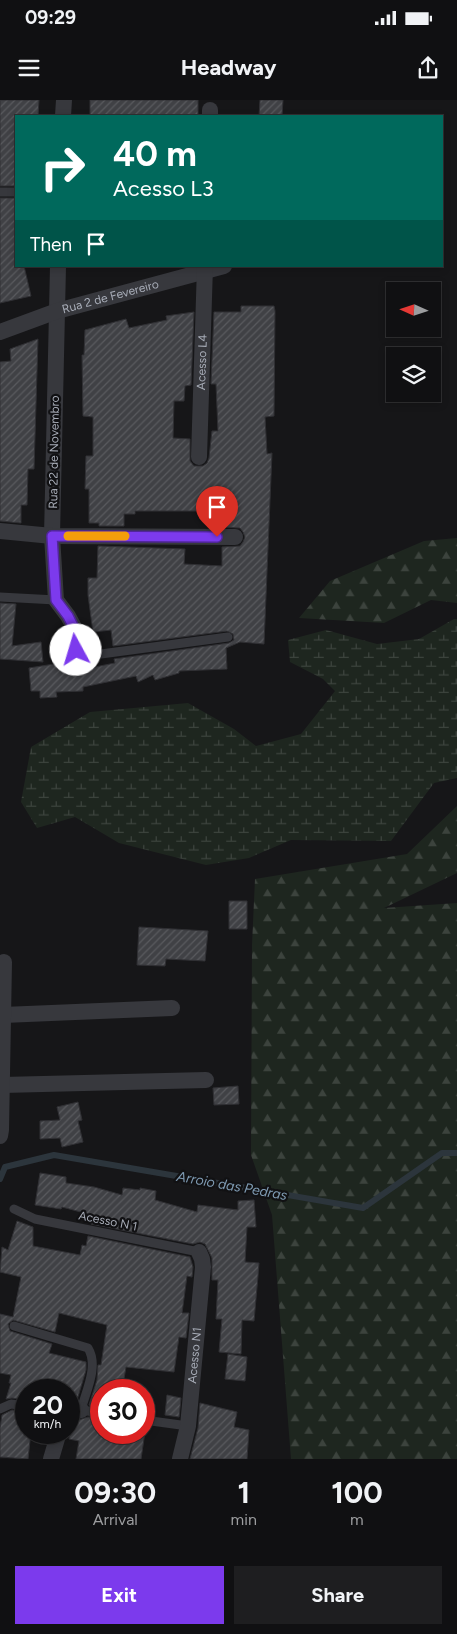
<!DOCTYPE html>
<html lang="en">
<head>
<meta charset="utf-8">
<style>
	:root { --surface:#101012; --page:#1e1e20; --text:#f1f3f6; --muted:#9c9d9f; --line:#303032; --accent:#7c3aed }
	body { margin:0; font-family:Figtree,sans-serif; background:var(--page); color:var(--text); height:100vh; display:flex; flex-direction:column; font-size:19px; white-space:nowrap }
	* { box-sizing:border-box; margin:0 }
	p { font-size:16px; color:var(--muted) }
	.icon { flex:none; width:28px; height:28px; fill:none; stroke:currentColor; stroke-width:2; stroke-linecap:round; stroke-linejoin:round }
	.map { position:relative; height:1359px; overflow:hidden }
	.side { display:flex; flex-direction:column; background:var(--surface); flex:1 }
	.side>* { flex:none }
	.top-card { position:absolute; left:15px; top:15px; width:428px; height:152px; border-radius:0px; box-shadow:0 2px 8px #0003,0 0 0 1px var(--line); background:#00695c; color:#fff; overflow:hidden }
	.needle { width:32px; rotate:273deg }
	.fabs { position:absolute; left:386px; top:182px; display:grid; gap:10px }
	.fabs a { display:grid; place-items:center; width:55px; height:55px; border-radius:0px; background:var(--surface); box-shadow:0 2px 8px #0003,0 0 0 1px var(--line); font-size:25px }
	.speed { position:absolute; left:15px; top:1279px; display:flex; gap:10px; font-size:25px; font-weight:700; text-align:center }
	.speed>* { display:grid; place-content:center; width:65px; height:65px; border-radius:50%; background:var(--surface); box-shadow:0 2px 8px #0003,0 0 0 1px var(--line); line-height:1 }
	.speed small { font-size:12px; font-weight:400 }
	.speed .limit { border:8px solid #d22; background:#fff; color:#111 }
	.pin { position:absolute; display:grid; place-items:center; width:42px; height:42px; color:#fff; margin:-51px -21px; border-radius:50% 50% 50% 0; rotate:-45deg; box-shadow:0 0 5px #0007 }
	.pin .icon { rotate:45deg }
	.me { position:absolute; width:55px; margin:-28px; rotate:354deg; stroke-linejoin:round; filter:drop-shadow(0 0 4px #0008) }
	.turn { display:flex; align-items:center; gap:18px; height:105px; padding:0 15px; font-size:22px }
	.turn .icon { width:65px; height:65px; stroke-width:2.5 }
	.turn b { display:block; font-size:35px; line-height:42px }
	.then { display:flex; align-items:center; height:48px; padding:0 15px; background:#0003; gap:10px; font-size:19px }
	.eta { display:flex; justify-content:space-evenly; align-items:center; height:85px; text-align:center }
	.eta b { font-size:30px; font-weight:700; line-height:35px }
	.primary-button { display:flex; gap:10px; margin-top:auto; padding:10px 15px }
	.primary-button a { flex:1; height:58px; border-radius:0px; background:var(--accent); color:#fff; font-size:20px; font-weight:700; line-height:58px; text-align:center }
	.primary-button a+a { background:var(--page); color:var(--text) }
	.status { display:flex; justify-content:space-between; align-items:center; height:35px; padding:0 25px; background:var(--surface); direction:ltr }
	.status svg { height:14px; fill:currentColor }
	header { display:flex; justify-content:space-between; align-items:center; height:65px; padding:0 15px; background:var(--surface); font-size:22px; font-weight:700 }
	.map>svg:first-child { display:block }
</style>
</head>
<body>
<div class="status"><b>09:29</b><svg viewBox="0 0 49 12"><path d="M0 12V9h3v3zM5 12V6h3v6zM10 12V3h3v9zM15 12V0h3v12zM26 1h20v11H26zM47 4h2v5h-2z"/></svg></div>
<header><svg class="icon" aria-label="menu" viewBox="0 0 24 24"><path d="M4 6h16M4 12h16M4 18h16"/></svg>Headway<svg class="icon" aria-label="share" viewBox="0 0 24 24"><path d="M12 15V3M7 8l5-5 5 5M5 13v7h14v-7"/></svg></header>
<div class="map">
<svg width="457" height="1359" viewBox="0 0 457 1359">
	<defs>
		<pattern id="forest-firs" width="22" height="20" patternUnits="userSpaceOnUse" patternTransform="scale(1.25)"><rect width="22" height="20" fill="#1e261f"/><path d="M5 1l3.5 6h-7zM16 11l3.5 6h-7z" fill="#3c433d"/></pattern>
		<pattern id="wetland-marsh" width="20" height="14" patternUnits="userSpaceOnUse" patternTransform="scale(1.25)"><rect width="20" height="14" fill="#1e261f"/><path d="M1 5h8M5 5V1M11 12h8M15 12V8" fill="none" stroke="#3c433d"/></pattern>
		<pattern id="building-hatch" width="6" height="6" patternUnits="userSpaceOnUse" patternTransform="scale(1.25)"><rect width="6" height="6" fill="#404145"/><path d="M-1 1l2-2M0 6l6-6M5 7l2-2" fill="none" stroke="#595a5e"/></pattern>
	</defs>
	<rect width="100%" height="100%" fill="#161618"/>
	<path fill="url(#forest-firs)" d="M457 438V503L431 500 384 523 299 518 330 481 424 441Z
		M457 706V773L384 808 457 803V1359H291L272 1115 251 1055 252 845 255 779 407 754Z"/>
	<path fill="url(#wetland-marsh)" d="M454 519H457V678L434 683 391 741 291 740 249 758 206 765 119 743 75 717 37 728 21 702 31 647 90 612 188 603 234 629 256 646 301 634 335 591 323 579 290 562 288 540 326 530 377 544 419 539Z"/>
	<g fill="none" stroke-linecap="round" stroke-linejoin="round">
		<path stroke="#2c353c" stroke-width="6" d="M0 1079 5 1067 54 1055 363 1108 442 1053H457"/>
	</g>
	<path fill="url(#building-hatch)" stroke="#303034" d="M0 0H39L38 16H16V86H0Z
		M90 0H198V16H90Z
		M260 0H283L282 16H259Z
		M0 98H16V166H24L31 196 0 203Z
		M241 206H274L275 211 274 316 265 317 267 354 272 353 264 544 240 542 226 548 227 569 179 571V573L155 580 153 575 138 582 136 576 83 587V591L56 592 57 597 40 598V591H31L29 568 73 561 84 566 85 569 115 563 114 559 229 543 234 540 233 534 227 531 113 546 111 530 93 532 88 495V478H97L98 446 185 449 184 464 222 466V447L240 446 243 442 245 437 243 432 240 428 223 427V424L206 423 205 411H135V414H124V426H99V423H89V389H85L86 356H93V317L83 316 82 255H84L85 230 126 219 129 228 167 220 166 216 194 212 191 285 185 286 184 301H174L173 338 190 339V361L194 366H203L207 363 209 358 212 331H218L216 284H211L214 212H241Z
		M38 239 34 369H28L27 405H21V423L0 421V262L11 261 10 249Z
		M0 503 16 504 12 546 41 542 43 562 0 559Z
		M229 801H247V829H229Z
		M139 827 208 831 205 861 166 859 165 866 137 865Z
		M238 986 239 1004 214 1005 213 988Z
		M78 1002 82 1020 78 1021 83 1042 62 1047 60 1038 40 1039V1021L60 1020 57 1007Z
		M40 1073 66 1077V1083L94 1087 122 1095 123 1088 140 1090V1088L156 1091 155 1100 197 1112 198 1105 238 1110V1101L254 1100 256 1127H247L245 1162 259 1163 258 1176 254 1221 242 1220 241 1254 219 1252 222 1219H216L218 1180H212V1158L205 1144 200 1142 193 1144 91 1124 92 1115 62 1107 61 1109 35 1105Z
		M17 1121 33 1127V1146L80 1155 82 1145 86 1146 88 1136 190 1157 193 1167 192 1177 187 1176 182 1213H189L186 1238 179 1237 174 1272 126 1267 122 1290H101V1307L89 1305 97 1280 98 1265H101L107 1225 59 1213 55 1232 13 1220 8 1224 10 1231 52 1244 49 1253 86 1262V1270L77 1300V1296L69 1293V1290H26V1300L12 1298 6 1299 11 1283H9L11 1275 0 1273V1214L13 1217 21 1177 0 1172 2 1147 8 1150Z
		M228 1254 247 1257 245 1281 225 1279Z
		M167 1295 181 1298 179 1317 165 1315Z
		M200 1303 237 1312 234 1327 249 1330 247 1359H190L198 1328Z
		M12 1310 26 1312V1332H31L28 1359 0 1357V1328L2 1315Z
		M88 1317 101 1319V1332H145L141 1359H76L79 1341 69 1339 72 1322Z"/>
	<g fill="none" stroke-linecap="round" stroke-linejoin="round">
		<path stroke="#37383d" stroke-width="9" d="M0 92H16
			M0 497 56 500
			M86 556 228 537
			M14 1109 35 1119 199 1152
			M14 1226 88 1248C99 1266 86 1291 81 1310L101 1313
			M0 1309 11 1304 26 1306
			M144 1320 188 1326"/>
		<g stroke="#37383d" stroke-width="16">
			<path d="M63 16 64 0"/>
			<path d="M210 16V10"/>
			<path d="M58 166 52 436 56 500 68 516 74 527 76 549 80 554 86 556"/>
			<path id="s1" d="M0 232 57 211 224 166"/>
			<path id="s2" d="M199 357 205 166"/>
			<path d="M0 431 52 436 235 437"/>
			<path d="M3 915 172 908"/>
			<path d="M2 985 206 980"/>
			<path d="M0 1036 1 1030 4 862"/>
			<path d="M69 1312 81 1310"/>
			<path d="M51 1359 59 1332"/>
			<path id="s3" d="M180 1359 188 1326 203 1167 202 1159 199 1152"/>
		</g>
	</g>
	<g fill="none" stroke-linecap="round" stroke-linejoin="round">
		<defs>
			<path id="route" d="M76 550 74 528 68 516 56 500 52 436 217 437"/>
		</defs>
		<use href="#route" stroke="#51269a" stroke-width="12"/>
		<use href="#route" stroke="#7c3aed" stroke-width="9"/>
		<path stroke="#f59e0b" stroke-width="9" d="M68 436H125"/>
	</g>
	<g text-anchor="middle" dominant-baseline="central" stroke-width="4.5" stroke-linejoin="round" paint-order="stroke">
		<g font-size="12" fill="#a8adb8" stroke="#111113">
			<text stroke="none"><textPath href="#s1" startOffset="116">Rua 2 de Fevereiro</textPath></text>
			<text stroke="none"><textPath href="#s2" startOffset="95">Acesso L4</textPath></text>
			<text transform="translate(54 352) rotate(-89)">Rua 22 de Novembro</text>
			<text transform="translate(108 1121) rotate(11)">Acesso N 1</text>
			<text stroke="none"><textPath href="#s3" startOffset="105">Acesso N1</textPath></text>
		</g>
		<g font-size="14" font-style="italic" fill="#7f9bb3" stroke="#111113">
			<text transform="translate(232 1086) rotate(10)">Arroio das Pedras</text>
		</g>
	</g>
</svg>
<div class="fabs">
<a><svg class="needle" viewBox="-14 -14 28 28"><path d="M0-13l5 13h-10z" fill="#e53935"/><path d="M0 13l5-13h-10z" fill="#9c9d9f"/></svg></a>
<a><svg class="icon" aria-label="layers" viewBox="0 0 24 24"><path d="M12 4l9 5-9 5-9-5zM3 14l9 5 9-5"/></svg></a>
</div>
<div class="speed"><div>20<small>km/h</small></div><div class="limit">30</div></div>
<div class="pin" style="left:217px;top:437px;background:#d93025"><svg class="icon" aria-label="arrive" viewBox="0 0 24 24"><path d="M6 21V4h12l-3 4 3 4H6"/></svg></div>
<svg class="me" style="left:76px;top:550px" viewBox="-20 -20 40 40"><circle r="19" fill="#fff"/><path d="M0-13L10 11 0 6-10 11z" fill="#7c3aed"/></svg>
<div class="top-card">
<div class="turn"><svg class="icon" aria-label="right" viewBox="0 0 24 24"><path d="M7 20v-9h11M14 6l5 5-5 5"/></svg><div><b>40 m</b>Acesso L3</div></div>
<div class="then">Then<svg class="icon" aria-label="arrive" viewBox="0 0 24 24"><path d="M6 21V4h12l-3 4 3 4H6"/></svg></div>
</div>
</div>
<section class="side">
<div class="eta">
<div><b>09:30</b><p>Arrival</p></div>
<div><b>1</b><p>min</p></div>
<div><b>100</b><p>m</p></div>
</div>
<div class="primary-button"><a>Exit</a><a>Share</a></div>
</section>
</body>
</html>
